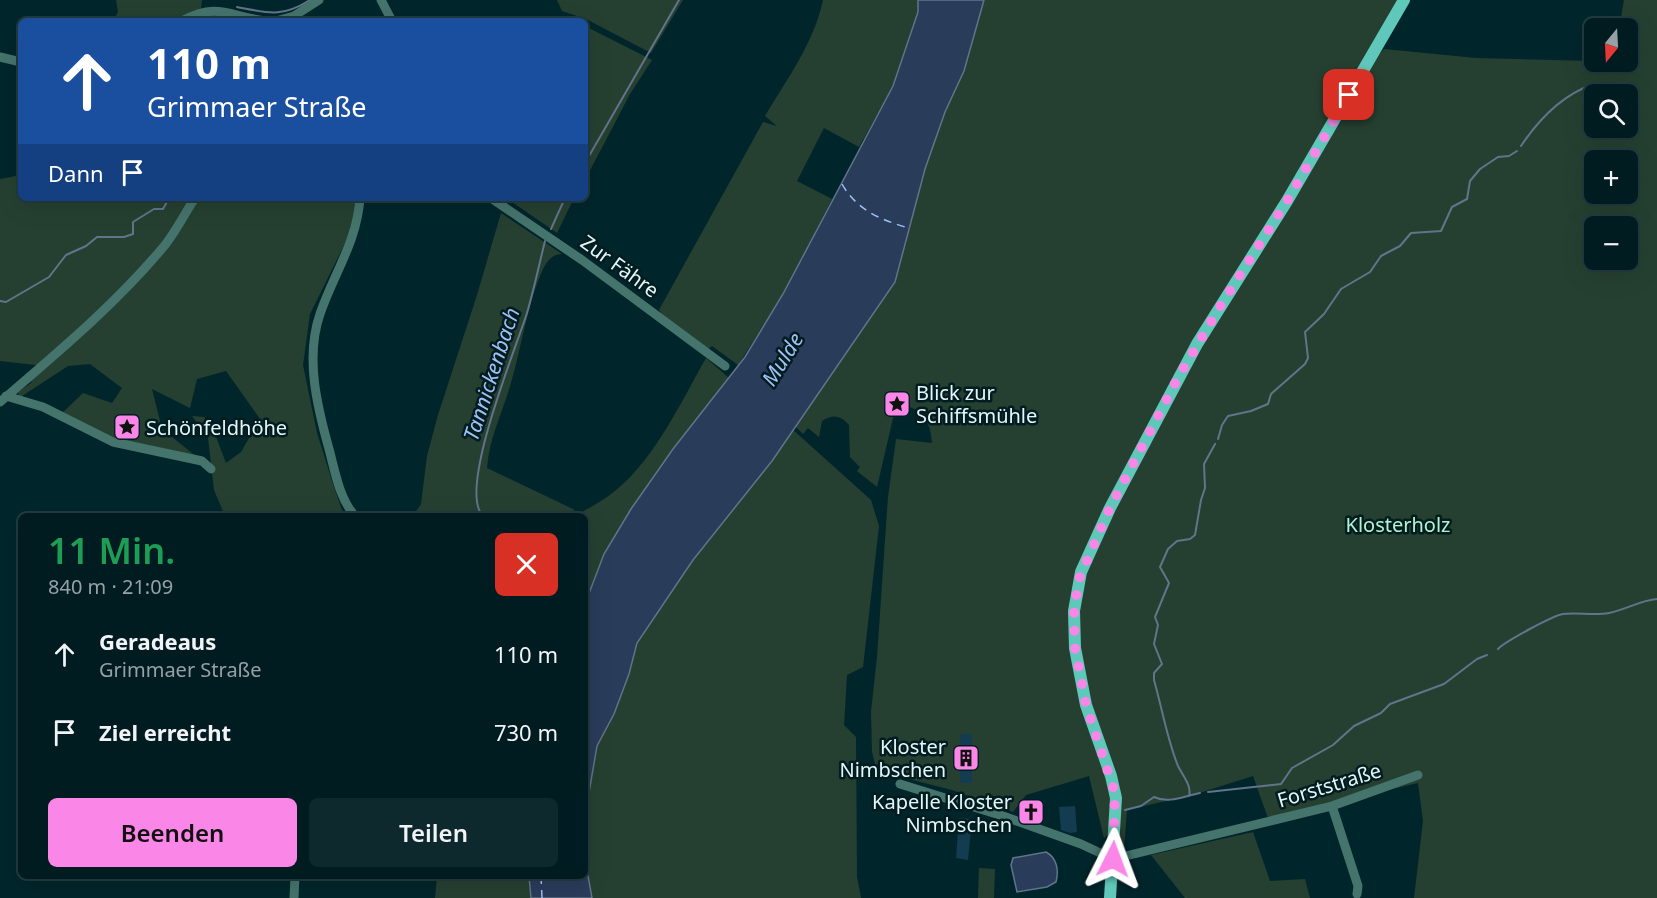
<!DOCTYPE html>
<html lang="de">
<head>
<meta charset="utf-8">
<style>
	:root { --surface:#001c21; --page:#0e292e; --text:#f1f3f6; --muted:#95a1a5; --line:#223a3f; --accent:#fa87e7 }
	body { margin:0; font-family:"Noto Sans",sans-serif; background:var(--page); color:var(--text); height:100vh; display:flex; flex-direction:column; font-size:22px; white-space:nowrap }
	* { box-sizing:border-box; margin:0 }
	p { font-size:20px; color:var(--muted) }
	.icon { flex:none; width:33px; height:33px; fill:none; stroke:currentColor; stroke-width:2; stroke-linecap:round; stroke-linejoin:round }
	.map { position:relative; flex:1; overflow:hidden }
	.drawer { position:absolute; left:18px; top:513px; width:570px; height:366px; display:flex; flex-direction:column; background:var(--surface); border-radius:9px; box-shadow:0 6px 24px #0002,0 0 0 2px var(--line) }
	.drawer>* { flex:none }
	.guide { position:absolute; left:18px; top:18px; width:570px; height:183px; border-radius:9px; box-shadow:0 6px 24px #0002,0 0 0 2px var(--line); background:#1a4fa0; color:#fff; overflow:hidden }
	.needle { width:39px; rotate:198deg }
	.buttons { position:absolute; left:1584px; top:18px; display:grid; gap:12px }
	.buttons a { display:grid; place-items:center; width:54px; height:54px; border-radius:9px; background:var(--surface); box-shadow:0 6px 24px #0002,0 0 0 2px var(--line); font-size:30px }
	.pin { position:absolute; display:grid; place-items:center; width:51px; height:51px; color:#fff; margin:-26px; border-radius:12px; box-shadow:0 3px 9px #0006 }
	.me { position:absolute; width:66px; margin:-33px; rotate:3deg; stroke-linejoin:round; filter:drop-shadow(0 0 4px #0008) }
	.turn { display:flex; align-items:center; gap:21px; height:126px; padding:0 30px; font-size:27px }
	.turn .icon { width:78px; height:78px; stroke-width:2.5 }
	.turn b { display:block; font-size:42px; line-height:51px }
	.then { display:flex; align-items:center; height:57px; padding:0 30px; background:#0003; gap:12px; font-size:22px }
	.round { display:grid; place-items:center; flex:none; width:63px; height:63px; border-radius:9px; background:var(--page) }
	.head { display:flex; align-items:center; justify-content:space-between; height:102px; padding:0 30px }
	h1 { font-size:36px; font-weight:600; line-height:45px; color:#1e9e55 }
	.cta { display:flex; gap:12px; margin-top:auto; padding:12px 30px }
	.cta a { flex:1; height:69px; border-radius:9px; background:var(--accent); color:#111; font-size:24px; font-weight:600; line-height:69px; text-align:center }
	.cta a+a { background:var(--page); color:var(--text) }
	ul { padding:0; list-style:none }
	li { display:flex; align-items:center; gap:18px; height:78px; padding:0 30px }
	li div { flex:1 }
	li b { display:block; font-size:22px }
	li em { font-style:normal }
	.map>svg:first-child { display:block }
</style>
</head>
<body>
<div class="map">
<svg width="1657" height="898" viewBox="0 0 1657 898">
	<rect width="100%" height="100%" fill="#00262c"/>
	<path fill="#254031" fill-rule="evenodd" d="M116 0H202L200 16 224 15 231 21H113L118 12Z
		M557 0H683L651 53 586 19 562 11Z
		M823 0H918V12L893 86 859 147 824 128 797 181 832 199 783 294 738 365 712 346 705 352 672 328 659 310 763 122 777 126 765 116C787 79 814 43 823 0Z
		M984 0H1400L1176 375 1070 610 1110 783 1112 821 1108 835 1104 838 1089 776 1026 795 1013 812 952 790 889 774 875 764 872 752 871 712 877 657 888 497 896 439 932 443C931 426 925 410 906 406L903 415 894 414 877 487 857 471 860 467 850 457 849 425C840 415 833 414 822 421L819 437 808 428 803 434 795 426 895 282 925 169 945 112 964 71Z
		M1624 0H1657V898H1414L1423 821 1418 783 1268 818 1253 776 1196 794 1127 810 1124 849H1119L1118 834 1081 665 1077 622 1087 564 1167 404 1372 61 1384 49 1476 58 1628 62V28H1619ZM1594 94H1628V128H1594ZM1594 160H1628V194H1594ZM1594 226H1628V260H1594Z
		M585 26 652 60 630 94 585 180Z
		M21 175V198H359L360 213 310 314 303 365 317 433 334 487 342 510 347 516H225L214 490 208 437 192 416 204 417 213 429 226 463 241 452 260 419 226 371 197 379 190 408 152 389 162 429 202 461 124 446 60 415 83 393 112 403 122 388 90 364 68 366 19 398 18 392 31 383 36 365 0 361V179Z
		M506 198H574L557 233Z
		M501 213 562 254C553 254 548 260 544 267 529 297 521 349 511 383 503 411 489 438 487 468L575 510 564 516H443L432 512 413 516 421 504 427 456 438 415 477 295Z
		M706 358 729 378C685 434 639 489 606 552 597 568 593 587 585 604V516H575C585 510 597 504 607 497 651 467 680 404 706 358Z
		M792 429 871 500 879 526 863 667 847 675 844 725 856 737 857 877 861 898H592L585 859V816L597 746 614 714 629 674 637 643 693 560 772 461Z
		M1253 832 1270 881 1305 879 1310 898H1185L1151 855Z
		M979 868 995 869 994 898H978Z
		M437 876H529L531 898H435Z"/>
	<path fill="#293c5a" stroke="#61748a" stroke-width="1.5" d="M918 0H984L964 71 945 112 925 169 895 282 772 461 693 560 637 643 629 674 614 714 597 746 585 816V604L604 554 631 509 673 449 745 357 783 294 893 86 918 12Z
		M1046 852C1057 858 1059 870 1056 882L1047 887 1017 892 1011 865 1013 858Z
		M585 859 592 898H531L529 876H585Z"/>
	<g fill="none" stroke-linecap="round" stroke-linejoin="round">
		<path stroke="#61748a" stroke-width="2" d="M237 7C268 13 282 18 310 0
			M1521 146C1539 119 1564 94 1594 84
			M585 163 679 0
			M551 229 565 198
			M0 301 6 302 49 277 66 255 86 246 97 237H124L133 234V222L154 209H163L169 198
			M1218 439 1222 425 1228 416 1251 411 1268 404 1271 394 1305 364 1308 358 1305 332 1324 314 1341 289 1370 272 1381 256 1400 246 1411 233 1441 231 1452 207 1467 199 1470 181 1480 169 1498 157 1509 156 1517 151
			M483 516C457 491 516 348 527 313 534 289 539 265 545 241
			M1498 649C1504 642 1554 615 1563 614 1578 612 1594 616 1609 613 1625 610 1641 600 1657 599
			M1208 792 1281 784 1292 768 1333 745 1354 726 1381 713 1390 704 1444 684 1477 659 1487 655
			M1189 796C1192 786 1183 776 1178 766 1167 739 1162 708 1154 680V673L1162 664 1154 644 1158 625 1155 617 1169 583 1160 567 1168 549 1177 541 1190 539 1195 535 1201 500 1205 488 1204 464 1215 444
			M1125 810 1141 806 1154 797C1169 804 1184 796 1200 793"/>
		<path stroke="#9ec2f8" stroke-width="1.5" stroke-dasharray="8 6" stroke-linecap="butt" d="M842 184C856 209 879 219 905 227
			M541 876 542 898"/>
	</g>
	<path fill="#143c50" d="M960 734H972V783H960Z
		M1075 806 1077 832 1070 833 1061 830 1059 807Z
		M959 818 972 819 968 860 956 858Z"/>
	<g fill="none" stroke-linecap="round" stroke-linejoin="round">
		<path stroke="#45746d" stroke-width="9" d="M381 0 392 21
			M182 21C221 0 231 19 270 21
			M276 21 294 16 319 0
			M0 57 21 62
			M491 198 582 260 725 366
			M6 396 43 407 113 442 202 461 211 469
			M0 402C57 353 117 303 165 245 176 231 185 213 195 198
			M355 516C339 498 335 471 329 449 317 406 305 357 320 314 334 273 357 242 360 198
			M900 784 1003 816 1081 844 1113 859 1332 806 1418 775
			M1332 806 1358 886 1357 894
			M294 898 295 876"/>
		<path stroke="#60c8ba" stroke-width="12" d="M1110 898 1116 798 1111 776 1086 705 1075 648 1074 611 1081 572 1110 508 1197 344 1287 201 1404 0"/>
	</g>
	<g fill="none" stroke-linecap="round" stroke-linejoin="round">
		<path stroke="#fa87e7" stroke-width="10" stroke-dasharray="0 18" d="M1113 859 1115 793 1086 705 1075 648 1074 610 1079 579 1110 508 1179 376 1221 305 1287 201 1349 95"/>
	</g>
	<defs>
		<symbol id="sight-square" viewBox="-11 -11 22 22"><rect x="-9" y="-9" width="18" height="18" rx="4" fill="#fa87e7" stroke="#021c20"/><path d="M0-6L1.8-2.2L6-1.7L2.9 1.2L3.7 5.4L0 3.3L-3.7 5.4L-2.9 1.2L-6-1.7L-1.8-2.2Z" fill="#111"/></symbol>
		<symbol id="building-square" viewBox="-11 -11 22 22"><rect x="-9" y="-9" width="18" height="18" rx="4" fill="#fa87e7" stroke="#021c20"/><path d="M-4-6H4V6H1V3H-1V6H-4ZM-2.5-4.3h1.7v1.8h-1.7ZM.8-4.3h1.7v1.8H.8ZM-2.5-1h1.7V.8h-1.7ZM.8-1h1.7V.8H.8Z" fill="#111"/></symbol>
		<symbol id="church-square" viewBox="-11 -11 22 22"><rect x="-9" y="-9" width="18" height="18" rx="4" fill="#fa87e7" stroke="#021c20"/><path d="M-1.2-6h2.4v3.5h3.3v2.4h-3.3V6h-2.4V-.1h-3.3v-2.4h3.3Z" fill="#111"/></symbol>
	</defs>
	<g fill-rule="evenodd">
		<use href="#sight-square" x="882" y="389" width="30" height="30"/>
		<use href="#sight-square" x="112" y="412" width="30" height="30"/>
		<use href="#building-square" x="951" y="743" width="30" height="30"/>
		<use href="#church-square" x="1016" y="797" width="30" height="30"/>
	</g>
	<g text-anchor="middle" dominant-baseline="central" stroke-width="5" stroke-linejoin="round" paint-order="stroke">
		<g font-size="20" fill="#e3f7fa" stroke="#021c20">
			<text transform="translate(620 266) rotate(36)">Zur Fähre</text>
			<text transform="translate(1329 785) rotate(-17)">Forststraße</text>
		</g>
		<g font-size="20" fill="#e3f7fa" stroke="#021c20" text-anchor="start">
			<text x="916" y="392">Blick zur<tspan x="916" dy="23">Schiffsmühle</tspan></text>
			<text x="146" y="427">Schönfeldhöhe</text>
			<text x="946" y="746" text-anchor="end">Kloster<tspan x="946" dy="23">Nimbschen</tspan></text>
			<text x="1012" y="801" text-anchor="end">Kapelle Kloster<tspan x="1012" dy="23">Nimbschen</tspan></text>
		</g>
		<g font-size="20" fill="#b1f5ce" stroke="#021c20">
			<text x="1398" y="524">Klosterholz</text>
		</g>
		<g font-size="21" font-style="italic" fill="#9ec2f8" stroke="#021c20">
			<text transform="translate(782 359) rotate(-58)">Mulde</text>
			<text transform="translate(491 374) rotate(-72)">Tannickenbach</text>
		</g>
	</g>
</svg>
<div class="buttons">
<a><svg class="needle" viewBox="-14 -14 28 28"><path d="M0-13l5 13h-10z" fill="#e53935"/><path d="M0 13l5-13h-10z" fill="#95a1a5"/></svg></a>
<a><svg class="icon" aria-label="search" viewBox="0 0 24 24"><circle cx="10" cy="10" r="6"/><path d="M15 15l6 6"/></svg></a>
<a>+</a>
<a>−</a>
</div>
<div class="pin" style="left:1349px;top:95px;background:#d93025"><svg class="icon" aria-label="arrive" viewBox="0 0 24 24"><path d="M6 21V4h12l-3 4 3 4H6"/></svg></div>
<svg class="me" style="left:1113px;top:859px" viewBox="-20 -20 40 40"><path d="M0-17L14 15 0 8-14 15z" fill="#fa87e7" stroke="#fff" stroke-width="4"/></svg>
<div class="guide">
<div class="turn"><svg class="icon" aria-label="ahead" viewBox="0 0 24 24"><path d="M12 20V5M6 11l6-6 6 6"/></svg><div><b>110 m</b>Grimmaer Straße</div></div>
<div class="then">Dann<svg class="icon" aria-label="arrive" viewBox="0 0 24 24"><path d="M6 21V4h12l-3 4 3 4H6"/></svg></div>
</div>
<section class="drawer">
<div class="head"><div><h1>11 Min.</h1><p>840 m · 21:09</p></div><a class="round" style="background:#d93025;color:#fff"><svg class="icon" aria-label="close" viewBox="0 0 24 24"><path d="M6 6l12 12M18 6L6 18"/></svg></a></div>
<ul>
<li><svg class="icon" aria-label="ahead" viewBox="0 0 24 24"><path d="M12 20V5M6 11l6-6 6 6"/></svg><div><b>Geradeaus</b><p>Grimmaer Straße</p></div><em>110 m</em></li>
<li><svg class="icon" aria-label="arrive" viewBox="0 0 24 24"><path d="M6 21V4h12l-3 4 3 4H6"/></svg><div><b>Ziel erreicht</b></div><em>730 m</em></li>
</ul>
<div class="cta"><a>Beenden</a><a>Teilen</a></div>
</section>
</div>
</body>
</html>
